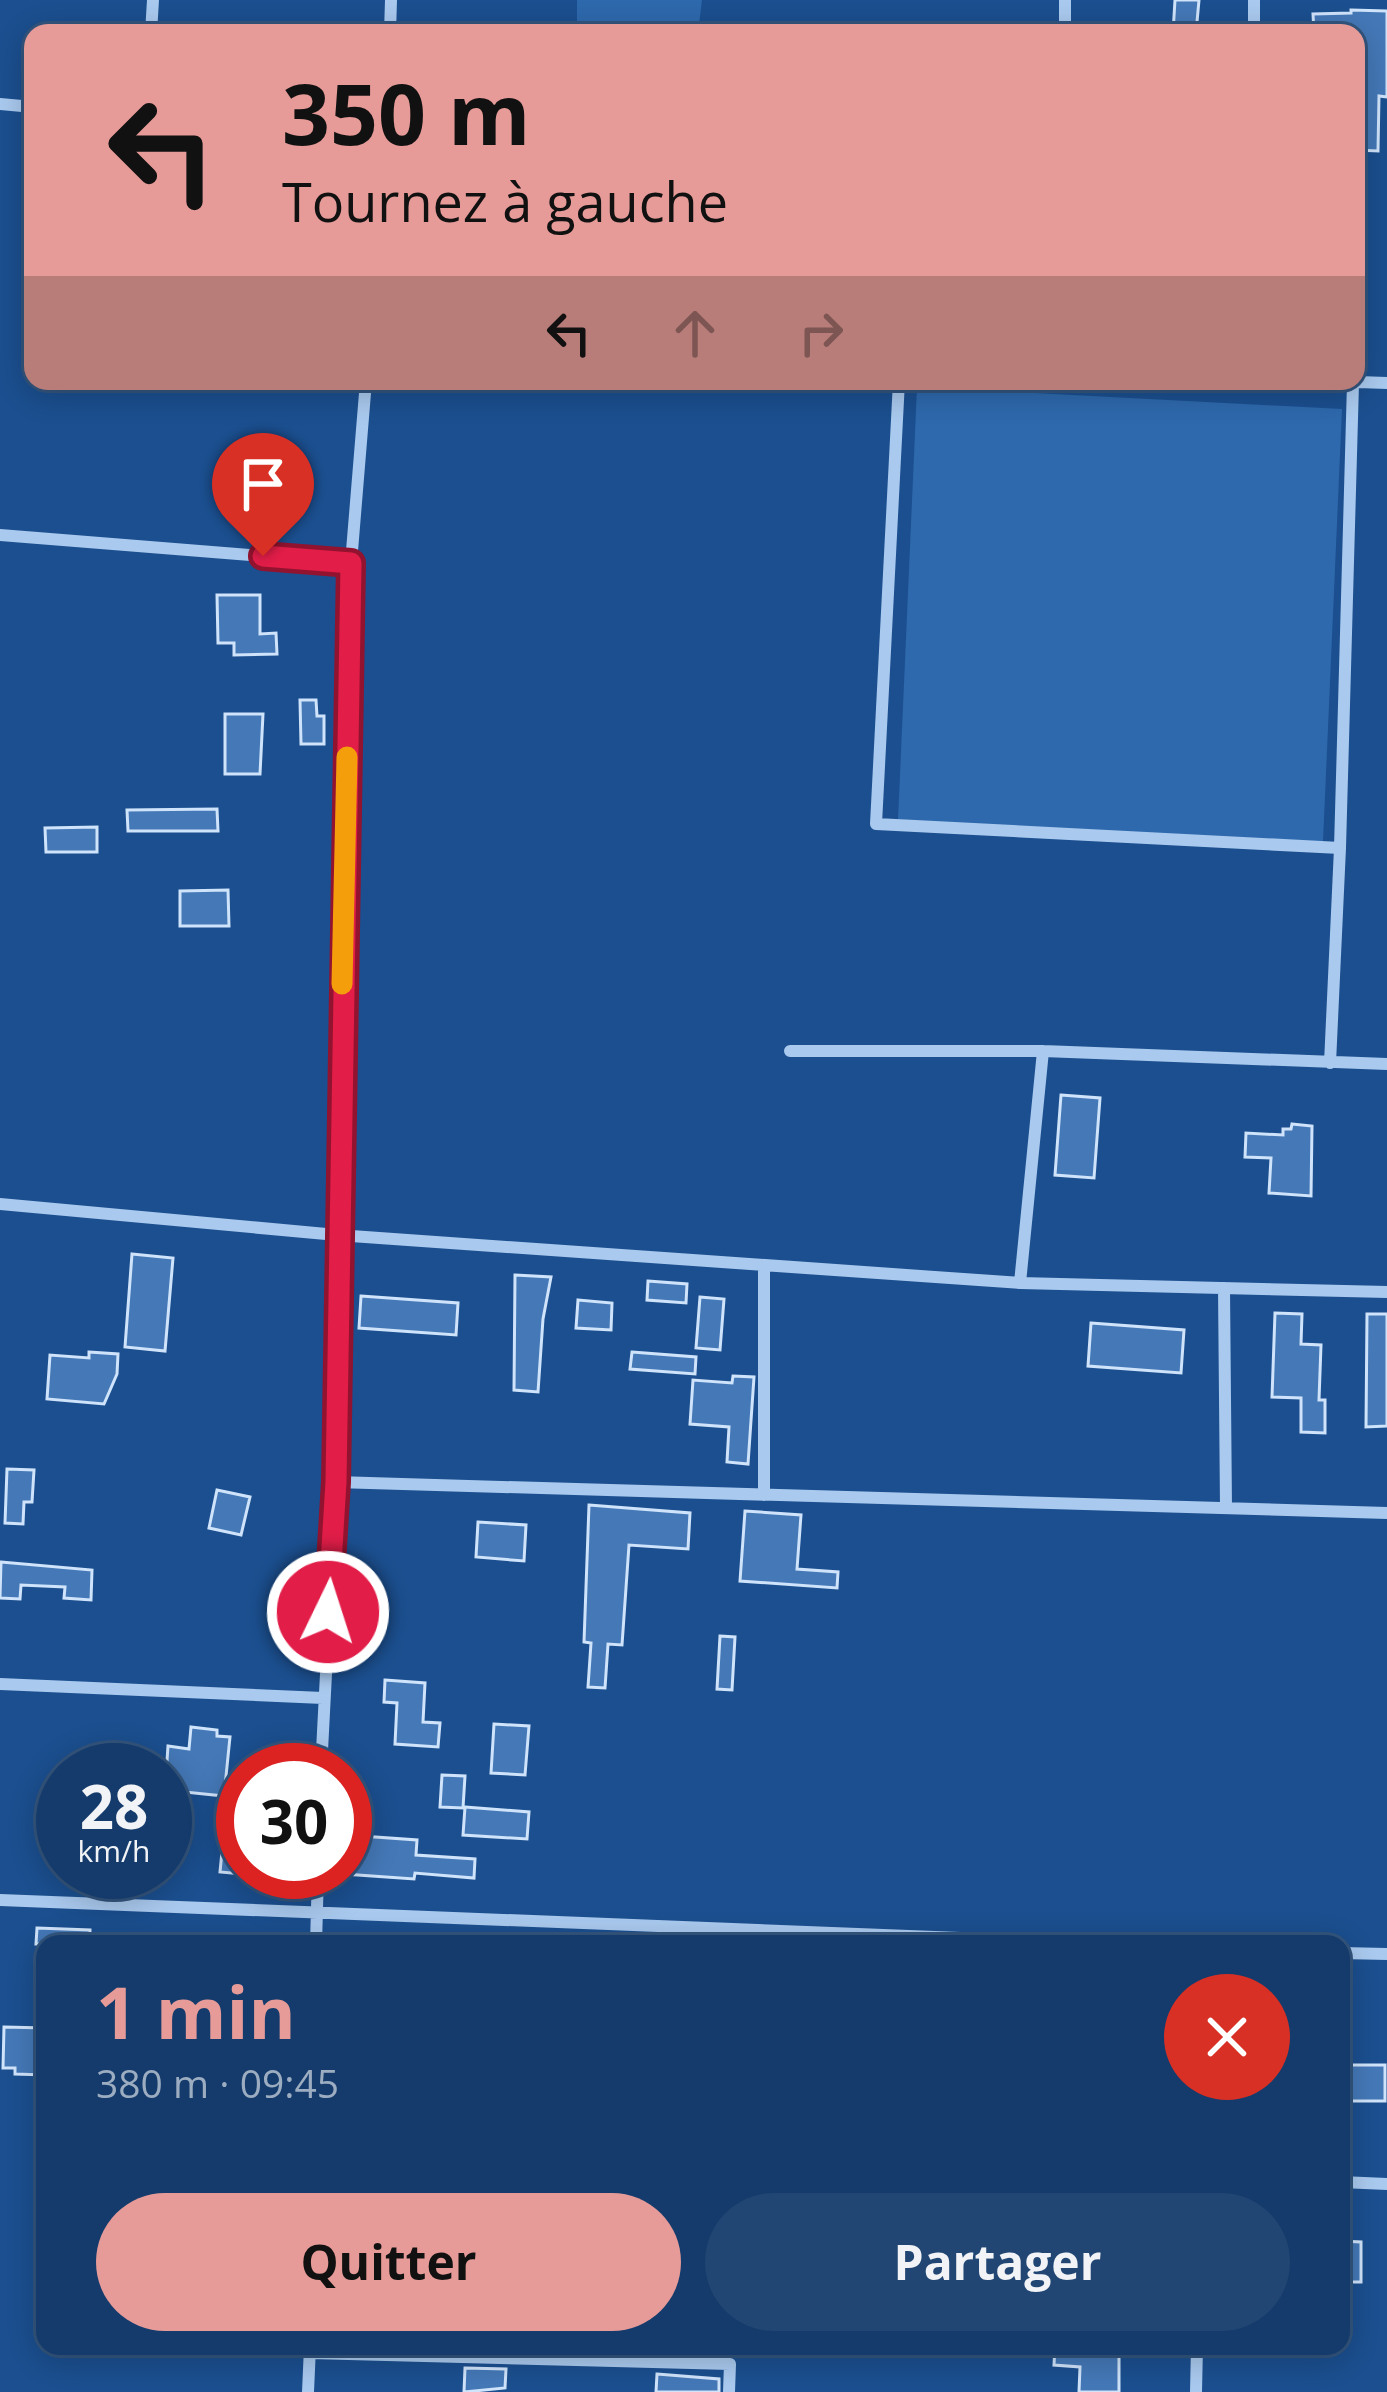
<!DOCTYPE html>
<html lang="fr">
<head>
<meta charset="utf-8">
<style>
	:root { --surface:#143b6b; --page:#214673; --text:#f1f3f6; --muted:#9dadc1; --line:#33557e; --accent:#e69b98 }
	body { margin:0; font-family:"Open Sans",sans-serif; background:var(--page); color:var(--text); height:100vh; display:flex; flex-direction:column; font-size:45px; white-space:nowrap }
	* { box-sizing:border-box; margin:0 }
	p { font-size:39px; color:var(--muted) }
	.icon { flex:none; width:66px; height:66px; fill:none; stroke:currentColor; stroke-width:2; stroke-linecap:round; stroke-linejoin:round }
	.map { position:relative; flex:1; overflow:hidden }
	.panel { position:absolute; left:36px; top:1935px; width:1314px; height:420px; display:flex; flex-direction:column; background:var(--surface); border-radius:24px; box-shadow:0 6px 30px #0003,0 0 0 3px var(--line) }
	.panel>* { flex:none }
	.guide { position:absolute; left:24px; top:24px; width:1341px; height:366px; border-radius:24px; box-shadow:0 6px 30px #0003,0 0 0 3px var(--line); background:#e69b98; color:#111; overflow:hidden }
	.speed { position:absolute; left:36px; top:1743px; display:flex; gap:24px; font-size:60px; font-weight:700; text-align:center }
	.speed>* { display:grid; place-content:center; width:156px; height:156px; border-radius:50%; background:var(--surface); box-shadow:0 6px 30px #0003,0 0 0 3px var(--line); line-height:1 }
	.speed small { font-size:30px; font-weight:400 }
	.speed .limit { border:18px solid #d22; background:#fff; color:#111 }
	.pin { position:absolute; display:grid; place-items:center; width:102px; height:102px; color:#fff; margin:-123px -51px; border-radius:50% 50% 50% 0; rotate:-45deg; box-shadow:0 0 12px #0007 }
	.pin .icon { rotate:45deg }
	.me { position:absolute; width:132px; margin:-66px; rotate:4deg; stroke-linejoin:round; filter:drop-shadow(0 0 9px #0008) }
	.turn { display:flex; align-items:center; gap:42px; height:252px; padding:0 60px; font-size:54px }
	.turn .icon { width:156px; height:156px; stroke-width:2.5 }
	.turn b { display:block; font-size:84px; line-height:102px }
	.lanes { display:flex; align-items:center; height:114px; padding:0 60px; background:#0003; justify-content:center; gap:60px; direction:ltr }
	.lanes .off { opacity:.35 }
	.round { display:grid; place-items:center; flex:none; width:126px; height:126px; border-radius:63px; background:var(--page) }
	.head { display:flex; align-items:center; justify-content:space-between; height:204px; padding:0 60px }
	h1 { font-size:72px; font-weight:700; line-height:90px; color:var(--accent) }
	.cta { display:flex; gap:24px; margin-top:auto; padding:24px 60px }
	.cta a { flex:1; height:138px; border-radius:72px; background:var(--accent); color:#111; font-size:48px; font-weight:700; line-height:138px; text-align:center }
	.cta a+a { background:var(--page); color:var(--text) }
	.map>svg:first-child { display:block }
</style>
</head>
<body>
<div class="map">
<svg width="1387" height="2392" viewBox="0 0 1387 2392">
	<rect width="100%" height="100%" fill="#1b4f8f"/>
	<path fill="#2e69ad" d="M577 0H702L698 33H577Z
		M917 387 1342 409 1323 842 898 820Z"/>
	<path fill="#4478b7" stroke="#cfe3fa" stroke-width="3" d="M1175 0H1199L1196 33H1173Z
		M1351 10 1387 11V97L1379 96 1378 151 1356 150V33H1314L1313 14 1351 13Z
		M217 595H260V634L276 633 277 654 234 655V643H218Z
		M300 700H316L317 716H324V744H301Z
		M225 714H263L260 774H225Z
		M217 809 218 831H128L127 810Z
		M97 827V852H46L45 828Z
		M228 890 229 926H180V891Z
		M1061 1095 1100 1098 1094 1178 1055 1175Z
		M1292 1124 1312 1126 1311 1196 1269 1193 1271 1158 1245 1157 1246 1133 1283 1135V1129H1291Z
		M132 1254 173 1258 165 1351 125 1347Z
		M515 1275 551 1277 543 1319 538 1392 514 1390Z
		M648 1281 687 1284 686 1303 647 1300Z
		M361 1296 458 1303 456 1335 359 1328Z
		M700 1297 724 1299 720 1350 696 1348Z
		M578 1300 612 1303 611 1330 576 1328Z
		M1275 1313 1302 1314 1301 1344 1321 1345 1319 1400H1325V1433L1301 1432V1398L1272 1397Z
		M1367 1314H1387V1426L1366 1427Z
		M1091 1323 1184 1330 1181 1373 1088 1366Z
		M89 1352 118 1354 117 1374 104 1404 47 1399 50 1355 89 1358Z
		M632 1352 696 1357 695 1374 630 1369Z
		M733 1376 754 1377 748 1464 727 1462 729 1427 690 1424 693 1380 732 1383Z
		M7 1469 34 1470 32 1502H24L23 1524 5 1523Z
		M217 1490 250 1497 241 1535 209 1528Z
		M589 1505 690 1513 688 1549 629 1545 622 1645 608 1644 605 1688 588 1687 591 1643 584 1642Z
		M745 1511 801 1515 797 1569 838 1572 837 1588 740 1581Z
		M478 1522 526 1525 524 1561 476 1557Z
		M1 1562 92 1570 91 1600 64 1598 65 1587 21 1585 20 1599 0 1598Z
		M720 1636 735 1637 732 1690 717 1689Z
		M385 1680 425 1683 423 1722 440 1723 438 1747 395 1744 397 1703 384 1702Z
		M494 1724 529 1726 525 1775 491 1773Z
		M191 1727 217 1730V1736L230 1737 224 1796 165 1790 168 1746 189 1749Z
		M442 1775 465 1776 463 1808 440 1807Z
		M465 1807 529 1812 527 1839 463 1835Z
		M225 1821 243 1823V1874L220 1872Z
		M347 1835 417 1840 416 1855 475 1859 474 1878 415 1873 414 1879 344 1874Z
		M37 1928 90 1930V1944H36Z
		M4 2027 45 2028V2075L15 2074V2068H3Z
		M1341 2065H1385V2101H1341Z
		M1341 2241 1361 2242V2282H1341Z
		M1055 2346H1119V2392H1079L1080 2367 1054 2365Z
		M465 2368 506 2369 505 2388 464 2392Z
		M657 2374 719 2379V2392H656Z"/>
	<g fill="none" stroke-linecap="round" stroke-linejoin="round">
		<path stroke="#a9c9ee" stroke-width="12" d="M151 33 153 0
			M390 33 391 0
			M1065 33V0
			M1254 33V0
			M0 104 33 107
			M899 381 876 824 1340 848
			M1329 381 1387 383
			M0 535 351 563
			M790 1051H1043L1387 1064
			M1330 1063 1340 848 1353 383
			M0 1204 337 1235 1020 1283 1387 1292
			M1020 1283 1043 1051
			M1224 1288 1226 1508
			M336 1482 1387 1513
			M764 1495V1266
			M0 1684 323 1698
			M321 1770 336 1482 337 1235 351 563 366 381
			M0 1900 1112 1944
			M316 1944 318 1872
			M1341 1953 1387 1954
			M1341 2182 1387 2184
			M310 2353 730 2364 729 2392
			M308 2392 310 2347
			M1196 2392 1197 2346"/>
	</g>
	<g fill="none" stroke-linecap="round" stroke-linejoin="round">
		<defs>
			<path id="route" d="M263 556 351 563 336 1482 328 1612"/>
		</defs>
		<use href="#route" stroke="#92132f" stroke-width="30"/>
		<use href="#route" stroke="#e11d48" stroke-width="21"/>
		<path stroke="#f59e0b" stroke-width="21" d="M342 984 347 757"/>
	</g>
</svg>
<div class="speed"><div>28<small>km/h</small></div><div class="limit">30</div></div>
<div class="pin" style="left:263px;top:556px;background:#d93025"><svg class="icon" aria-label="arrive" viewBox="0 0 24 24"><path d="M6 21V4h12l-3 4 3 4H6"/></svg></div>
<svg class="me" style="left:328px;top:1612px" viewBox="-20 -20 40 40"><circle r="17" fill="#e11d48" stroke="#fff" stroke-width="3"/><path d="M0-11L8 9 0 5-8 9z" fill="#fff"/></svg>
<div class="guide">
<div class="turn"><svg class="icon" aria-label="left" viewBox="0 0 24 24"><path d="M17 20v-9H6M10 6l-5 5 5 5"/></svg><div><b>350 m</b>Tournez à gauche</div></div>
<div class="lanes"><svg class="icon" aria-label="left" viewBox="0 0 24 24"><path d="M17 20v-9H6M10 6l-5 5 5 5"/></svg><svg class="icon off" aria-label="ahead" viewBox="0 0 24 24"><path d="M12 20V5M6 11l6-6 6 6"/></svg><svg class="icon off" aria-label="right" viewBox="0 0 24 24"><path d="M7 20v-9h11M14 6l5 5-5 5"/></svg></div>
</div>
<section class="panel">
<div class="head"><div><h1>1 min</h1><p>380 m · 09:45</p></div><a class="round" style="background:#d93025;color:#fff"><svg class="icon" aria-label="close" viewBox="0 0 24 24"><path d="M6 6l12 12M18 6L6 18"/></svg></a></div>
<div class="cta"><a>Quitter</a><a>Partager</a></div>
</section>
</div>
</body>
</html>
